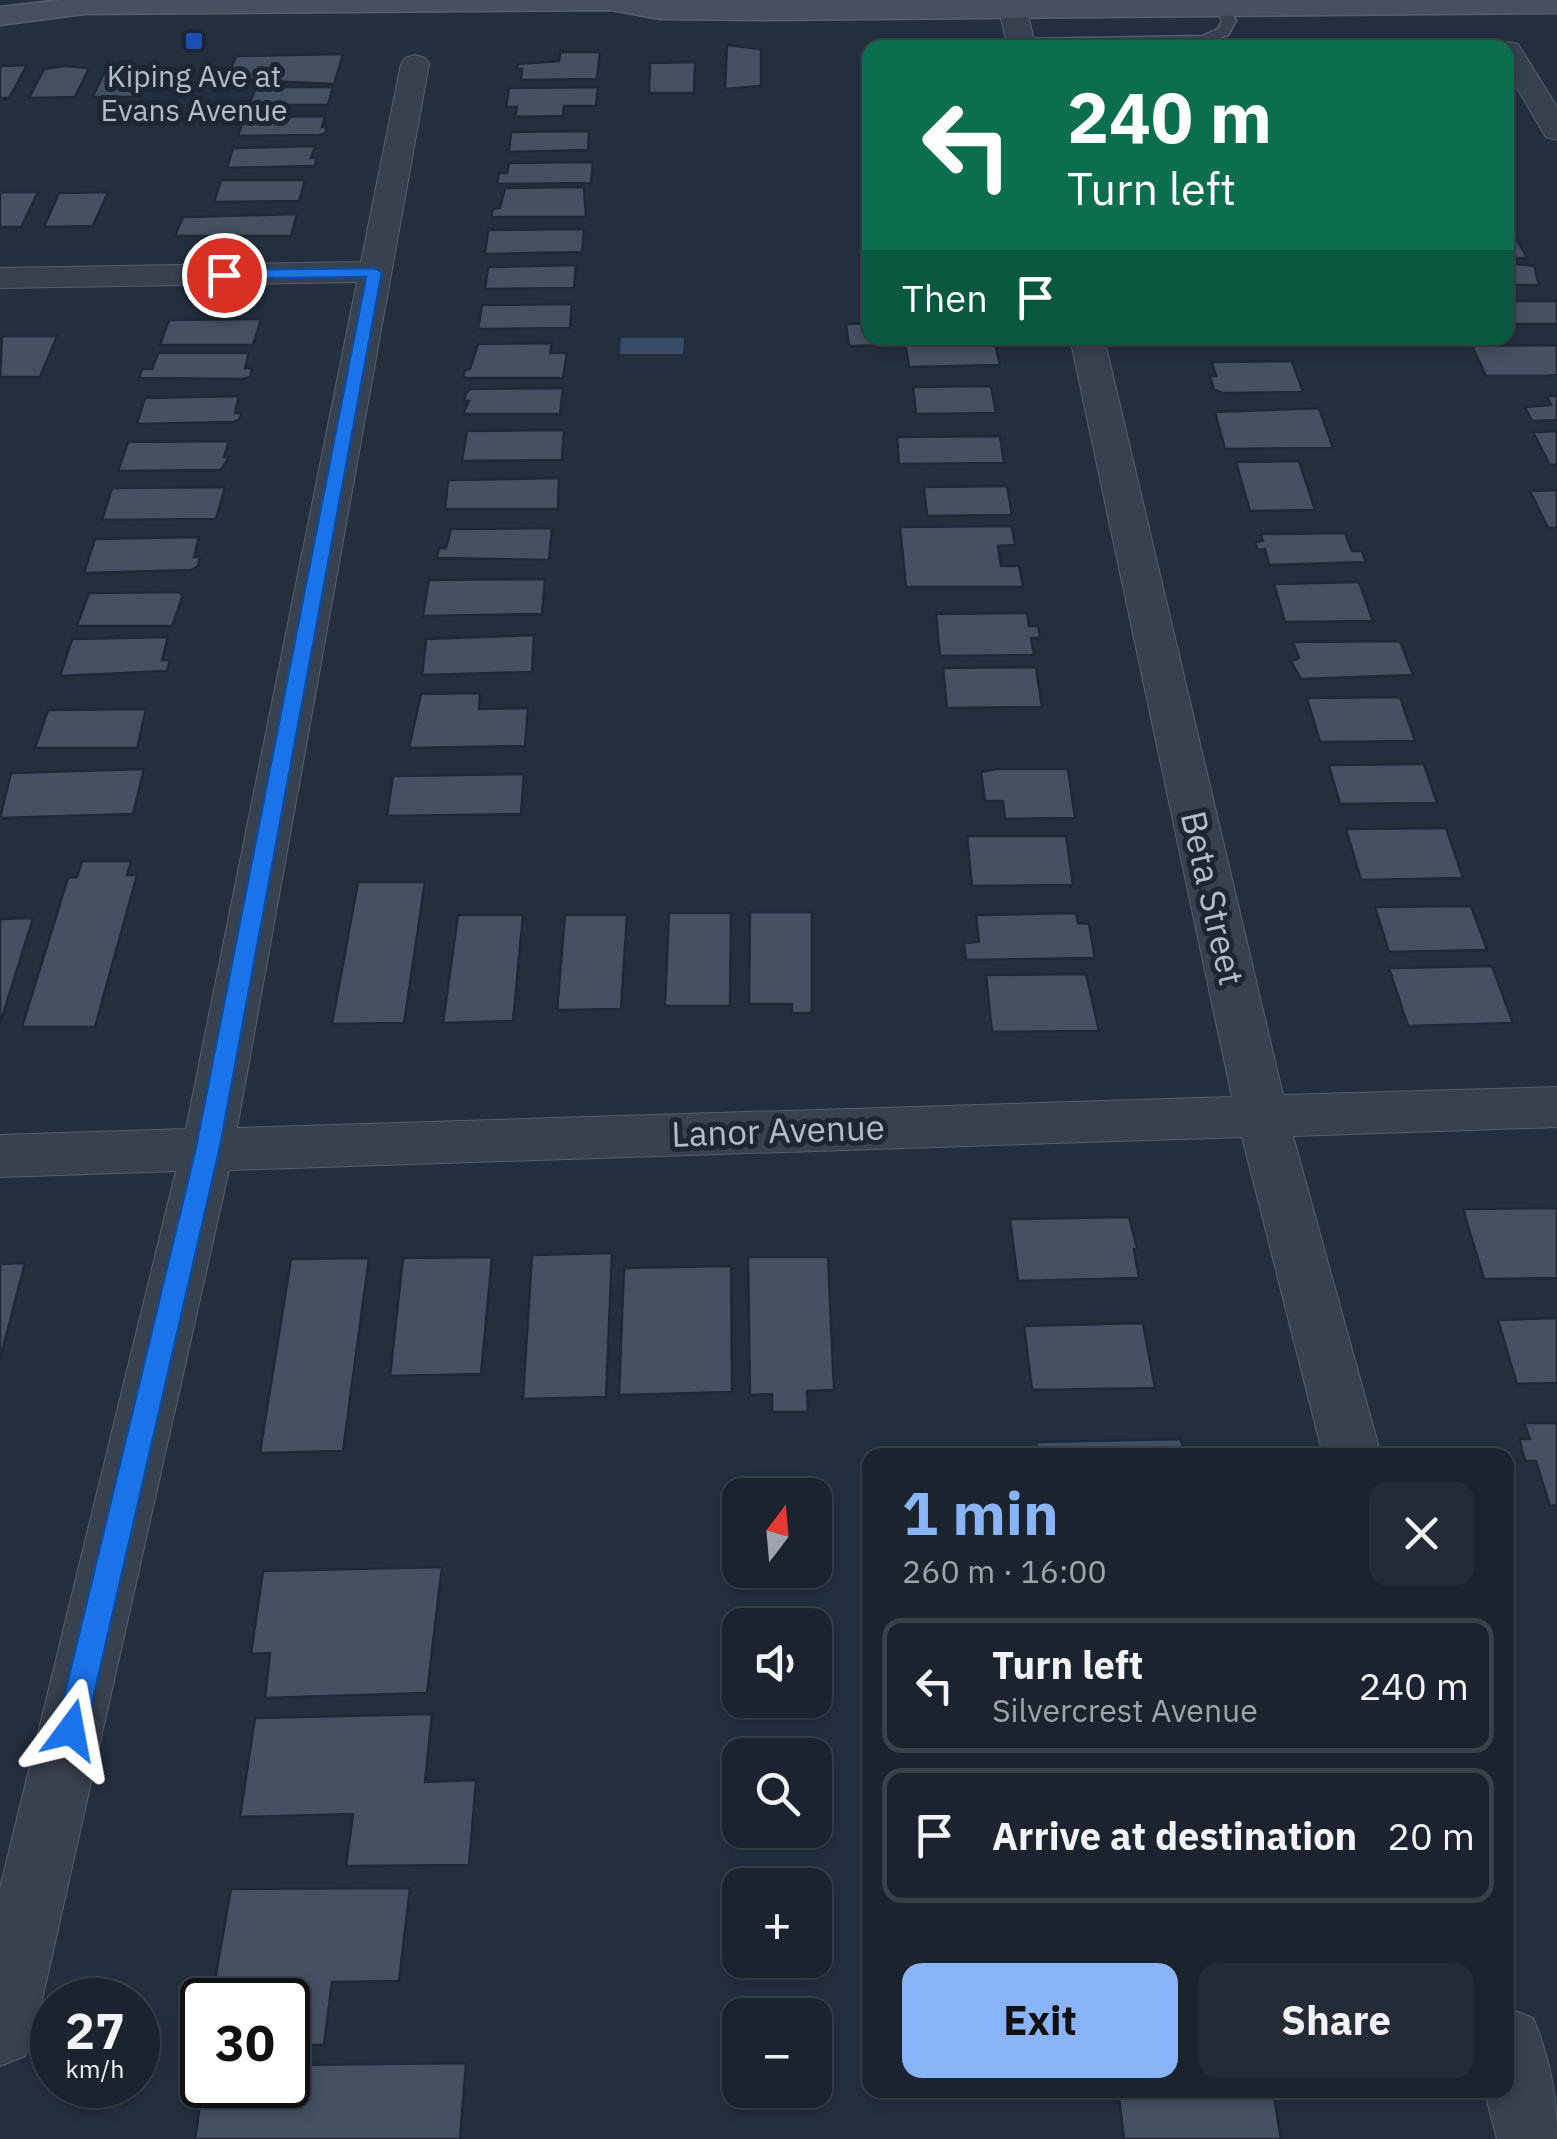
<!DOCTYPE html>
<html lang="en">
<head>
<meta charset="utf-8">
<style>
	:root { --surface:#1b232e; --page:#242b36; --text:#f1f3f6; --muted:#a0a4aa; --line:#39404a; --accent:#8ab4f8 }
	body { margin:0; font-family:"IBM Plex Sans",sans-serif; background:var(--page); color:var(--text); height:100vh; display:flex; flex-direction:column; font-size:38px; white-space:nowrap }
	* { box-sizing:border-box; margin:0 }
	p { font-size:32px; color:var(--muted) }
	.icon { flex:none; width:55px; height:55px; fill:none; stroke:currentColor; stroke-width:2; stroke-linecap:round; stroke-linejoin:round }
	.map { position:relative; flex:1; overflow:hidden }
	.details { position:absolute; left:862px; top:1448px; width:652px; height:650px; display:flex; flex-direction:column; background:var(--surface); border-radius:20px; box-shadow:0 5px 15px #0003,0 0 0 2px var(--line) }
	.details>* { flex:none }
	.top-card { position:absolute; left:862px; top:40px; width:652px; height:305px; border-radius:20px; box-shadow:0 5px 15px #0003,0 0 0 2px var(--line); background:#0b6e4f; color:#fff; overflow:hidden }
	.needle { width:65px; rotate:16deg }
	.buttons { position:absolute; left:722px; top:1478px; display:grid; gap:20px }
	.buttons a { display:grid; place-items:center; width:110px; height:110px; border-radius:20px; background:var(--surface); box-shadow:0 5px 15px #0003,0 0 0 2px var(--line); font-size:50px }
	.speed { position:absolute; left:30px; top:1978px; display:flex; gap:20px; font-size:50px; font-weight:700; text-align:center }
	.speed>* { display:grid; place-content:center; width:130px; height:130px; border-radius:50%; background:var(--surface); box-shadow:0 5px 15px #0003,0 0 0 2px var(--line); line-height:1 }
	.speed small { font-size:25px; font-weight:400 }
	.speed .limit { border:5px solid #111; border-radius:15px; background:#fff; color:#111 }
	.pin { position:absolute; display:grid; place-items:center; width:85px; height:85px; color:#fff; margin:-42px; border:5px solid #fff; border-radius:50%; box-shadow:0 2px 10px #0007 }
	.me { position:absolute; width:110px; margin:-55px; rotate:13deg; stroke-linejoin:round; filter:drop-shadow(0 0 8px #0008) }
	.turn { display:flex; align-items:center; gap:35px; height:210px; padding:0 40px; font-size:45px }
	.turn .icon { width:130px; height:130px; stroke-width:2.5 }
	.turn b { display:block; font-size:70px; line-height:85px }
	.then { display:flex; align-items:center; height:95px; padding:0 40px; background:#0003; gap:20px; font-size:38px }
	.round { display:grid; place-items:center; flex:none; width:105px; height:105px; border-radius:20px; background:var(--page) }
	.overview { display:flex; align-items:center; justify-content:space-between; height:170px; padding:0 40px }
	h1 { font-size:60px; font-weight:700; line-height:75px; color:var(--accent) }
	.cta { display:flex; gap:20px; margin-top:auto; padding:20px 40px }
	.cta a { flex:1; height:115px; border-radius:20px; background:var(--accent); color:#111; font-size:40px; font-weight:700; line-height:115px; text-align:center }
	.cta a+a { background:var(--page); color:var(--text) }
	ul { padding:0; list-style:none }
	li { display:flex; align-items:center; gap:30px; height:135px; margin:0 20px 15px; padding:0 20px; border:5px solid var(--line); border-radius:20px }
	li div { flex:1 }
	li b { display:block; font-size:38px }
	li em { font-style:normal }
	.map>svg:first-child { display:block }
</style>
</head>
<body>
<div class="map">
<svg width="1557" height="2139" viewBox="0 0 1557 2139">
	<rect width="100%" height="100%" fill="#242f3e"/>
	<path fill="#394c67" d="M621 338H684L683 354H620Z"/>
	<path fill="#455162" stroke="#1f2835" stroke-width="2.5" d="M1313 40 1317 48H1281L1278 41Z
		M727 45 761 49V86L725 89Z
		M560 52H600L597 79 521 80 522 69H517L518 64 559 61Z
		M343 54 334 84 227 79 236 56Z
		M695 62 694 93H649L650 63Z
		M27 65 9 98H0V66Z
		M65 66 89 68 75 97 29 98 44 69Z
		M142 66 153 68 140 97H93L106 68Z
		M256 87H333L328 105H249Z
		M598 87 596 106H564L563 116 515 117 517 107H506L509 88Z
		M325 116 322 127H327L325 134 319 135 238 136 244 117Z
		M589 131 588 150 509 152 511 132Z
		M315 146 311 158H317L315 166 227 168 233 148Z
		M593 162 591 183 497 184 499 173H507L509 163Z
		M221 180H305L299 201 214 202Z
		M584 187 586 217H491L493 209 500 208 505 188Z
		M0 192H38L21 227H0Z
		M108 192 93 226 44 227 59 193Z
		M297 214 291 236H175L183 217Z
		M584 229 582 252 485 254 488 230Z
		M1508 240H1517L1527 258H1508Z
		M1508 263 1534 266 1539 285H1508Z
		M576 265 574 288 485 289 488 267Z
		M1508 301H1557V324H1508Z
		M572 304 570 328 478 329 482 305Z
		M261 319 253 345H160L169 320Z
		M870 323V338H901L902 345 849 346 846 324Z
		M2 336H57L40 377H0Z
		M1215 338H1301L1304 344 1217 345Z
		M994 340 1000 365 909 367 905 342Z
		M552 343 550 353H567L563 378H463L465 370 470 369 478 344Z
		M1557 345V375L1546 376H1486L1472 346Z
		M158 353H249L245 368H252L250 377 243 379 139 378 142 369H152Z
		M1292 361 1303 392 1223 393 1214 390 1210 376H1216L1212 362Z
		M991 386 996 413 916 414 913 387Z
		M563 388 560 414H463L469 401H464L466 393 470 389Z
		M239 396 235 413H242L239 420 233 422 137 424 145 398Z
		M1547 396H1557V420L1532 421 1525 407 1551 405Z
		M1319 408 1333 448 1225 449 1215 412Z
		M564 430 562 460 462 461 467 431Z
		M1557 431V465H1550L1533 432Z
		M1000 436 1004 463 899 464 897 437Z
		M229 441 224 457H229L221 470 118 471 128 442Z
		M1299 461 1315 510 1250 511 1236 462Z
		M559 478 558 509H445L448 480Z
		M1007 486 1012 515 927 516 924 487Z
		M225 487 216 519 102 520 112 488Z
		M1557 490V528H1548L1530 491Z
		M1012 526 1015 545 998 546 1001 566H1019L1023 587H906L900 527Z
		M552 528 549 560 437 558 439 548H446L451 529Z
		M1345 533 1352 551H1362L1366 562 1269 565 1265 549 1258 550 1255 542 1263 541 1261 534Z
		M199 537 194 557H200L198 566 191 570 84 573 95 539Z
		M545 579 542 614 423 616 429 580Z
		M1359 582 1373 621 1285 622 1274 584Z
		M181 592 182 598 172 626H77L89 593Z
		M936 614 1027 613 1029 626H1038L1040 638H1031L1034 655 940 656Z
		M534 635 532 672 422 675 426 639Z
		M168 637 162 660H170L167 671 60 676 72 639Z
		M1400 641 1413 675 1301 679 1291 661 1299 658 1293 642Z
		M1036 667 1042 707 947 708 943 668Z
		M480 693 479 709 528 708 525 746 409 748 421 694Z
		M1400 697 1415 741 1320 742 1307 698Z
		M146 709 137 748H35L48 710Z
		M1420 764H1424L1437 803 1340 804 1329 765Z
		M144 769 133 814 0 818 11 773Z
		M996 769H1068L1075 818 1005 819 1003 801H985L981 772Z
		M524 774 521 814 387 816 393 776Z
		M1446 828 1463 878 1361 880 1346 829Z
		M967 836H1066L1073 885 972 886Z
		M82 861H131L127 875H137L95 1027H22L68 878 77 877Z
		M358 882H425L404 1023 332 1024Z
		M1471 906 1487 950 1389 952 1375 907Z
		M750 912H812V1013H792V1004H749Z
		M669 913H731L730 1006H665Z
		M1076 913 1078 923 1089 924 1095 958 966 960 964 943 979 942 976 915Z
		M458 915H523L513 1021 443 1023Z
		M565 915H627L621 1009 557 1010Z
		M33 918 0 1024V919Z
		M1492 966 1513 1023 1408 1026 1389 968Z
		M1086 974 1099 1031 992 1032 986 975Z
		M1557 1208V1278L1484 1279 1463 1209Z
		M1129 1217 1137 1248 1134 1249 1139 1278 1018 1281 1010 1219Z
		M612 1253 606 1397 523 1399 532 1255Z
		M492 1257 481 1374 390 1376 403 1258Z
		M748 1257H828L834 1390 807 1391 808 1412H772V1394L750 1395Z
		M369 1258 343 1451 260 1453 291 1259Z
		M25 1263 0 1359V1264Z
		M731 1266 732 1392 619 1395 624 1268Z
		M1557 1318V1383L1517 1384 1498 1320Z
		M1143 1323 1155 1388 1032 1390 1024 1326Z
		M1524 1423H1557V1505L1550 1506 1536 1461H1525L1519 1439H1530Z
		M1181 1439 1184 1455H1038L1036 1442Z
		M442 1567 427 1693 265 1698 270 1653 251 1654 263 1571Z
		M432 1714 425 1782 476 1780 469 1865 346 1866 353 1814 240 1817 255 1718Z
		M410 1888 399 1981 332 1982 324 2045H288V2000H223L225 1986 214 1985 231 1889Z
		M466 2063 460 2139H195L203 2085H288V2065Z
		M1118 2090H1273L1281 2139H1124Z"/>
	<g fill="none" stroke-linecap="round" stroke-linejoin="round">
		<defs>
			<path id="service" d="M1213 0H1227L1236 21 1228 35 1204 44 1021 47 1014 43 1021 39 1202 36 1218 29 1222 21Z"/>
			<path id="minor" d="M1013 2 1027 10 1036 48H1008L999 10Z
				M1508 42 1518 44 1557 107V140L1546 137 1508 73V48H1496Z
				M415 55 425 58 429 64 237 1128 1232 1097 1070 338H1104L1283 1095 1557 1087V1127L1293 1136 1381 1455H1323L1242 1137 229 1170 35 2031 25 2056 0 2066V1888L176 1171 0 1177V1135L186 1129 357 282 0 288V268L361 262 401 64 405 58Z
				M1508 2008 1533 2018C1550 2059 1557 2095 1557 2139H1497L1484 2090H1508Z"/>
			<path id="secondary" d="M61 0H1557V13L763 20 660 19 611 10 84 14 0 25V7Z"/>
		</defs>
		<use href="#service" stroke="#565f6c" stroke-width="3"/>
		<use href="#minor" stroke="#565f6c" stroke-width="2"/>
		<use href="#secondary" stroke="#565f6c" stroke-width="3"/>
		<use href="#service" fill="#38414e" fill-rule="evenodd"/>
		<use href="#minor" fill="#38414e" fill-rule="evenodd"/>
		<use href="#secondary" fill="#465061" fill-rule="evenodd"/>
	</g>
	<path fill="#1a73e8" stroke="#114b97" stroke-width="2.5" d="M374 268 382 272 220 1147 86 1730 81 1740 71 1744 61 1740 56 1730 196 1147 366 277 224 279 217 275 224 270Z"/>
	<rect fill="#1a4fb4" stroke="#1d2633" stroke-width="4" x="184" y="31" width="20" height="20" rx="5"/>
	<g text-anchor="middle" dominant-baseline="central" stroke-width="10" stroke-linejoin="round" paint-order="stroke">
		<g font-size="30" fill="#b4bcc9" stroke="#1d2633">
			<text x="194" y="75">Kiping Ave at<tspan x="194" dy="34">Evans Avenue</tspan></text>
		</g>
		<g font-size="35" fill="#b4bcc9" stroke="#1d2633">
			<text transform="translate(1213 898) rotate(77)">Beta Street</text>
			<text transform="translate(778 1130) rotate(-2)">Lanor Avenue</text>
		</g>
	</g>
</svg>
<div class="buttons">
<a><svg class="needle" viewBox="-14 -14 28 28"><path d="M0-13l5 13h-10z" fill="#e53935"/><path d="M0 13l5-13h-10z" fill="#a0a4aa"/></svg></a>
<a><svg class="icon" aria-label="sound" viewBox="0 0 24 24"><path d="M4 9h4l5-4v14l-5-4H4zM17 9q2 3 0 6"/></svg></a>
<a><svg class="icon" aria-label="search" viewBox="0 0 24 24"><circle cx="10" cy="10" r="6"/><path d="M15 15l6 6"/></svg></a>
<a>+</a>
<a>−</a>
</div>
<div class="speed"><div>27<small>km/h</small></div><div class="limit">30</div></div>
<div class="pin" style="left:224px;top:275px;background:#d93025"><svg class="icon" aria-label="arrive" viewBox="0 0 24 24"><path d="M6 21V4h12l-3 4 3 4H6"/></svg></div>
<svg class="me" style="left:71px;top:1730px" viewBox="-20 -20 40 40"><path d="M0-17L14 15 0 8-14 15z" fill="#1a73e8" stroke="#fff" stroke-width="4"/></svg>
<div class="top-card">
<div class="turn"><svg class="icon" aria-label="left" viewBox="0 0 24 24"><path d="M17 20v-9H6M10 6l-5 5 5 5"/></svg><div><b>240 m</b>Turn left</div></div>
<div class="then">Then<svg class="icon" aria-label="arrive" viewBox="0 0 24 24"><path d="M6 21V4h12l-3 4 3 4H6"/></svg></div>
</div>
<section class="details">
<div class="overview"><div><h1>1 min</h1><p>260 m · 16:00</p></div><a class="round"><svg class="icon" aria-label="close" viewBox="0 0 24 24"><path d="M6 6l12 12M18 6L6 18"/></svg></a></div>
<ul>
<li><svg class="icon" aria-label="left" viewBox="0 0 24 24"><path d="M17 20v-9H6M10 6l-5 5 5 5"/></svg><div><b>Turn left</b><p>Silvercrest Avenue</p></div><em>240 m</em></li>
<li><svg class="icon" aria-label="arrive" viewBox="0 0 24 24"><path d="M6 21V4h12l-3 4 3 4H6"/></svg><div><b>Arrive at destination</b></div><em>20 m</em></li>
</ul>
<div class="cta"><a>Exit</a><a>Share</a></div>
</section>
</div>
</body>
</html>
